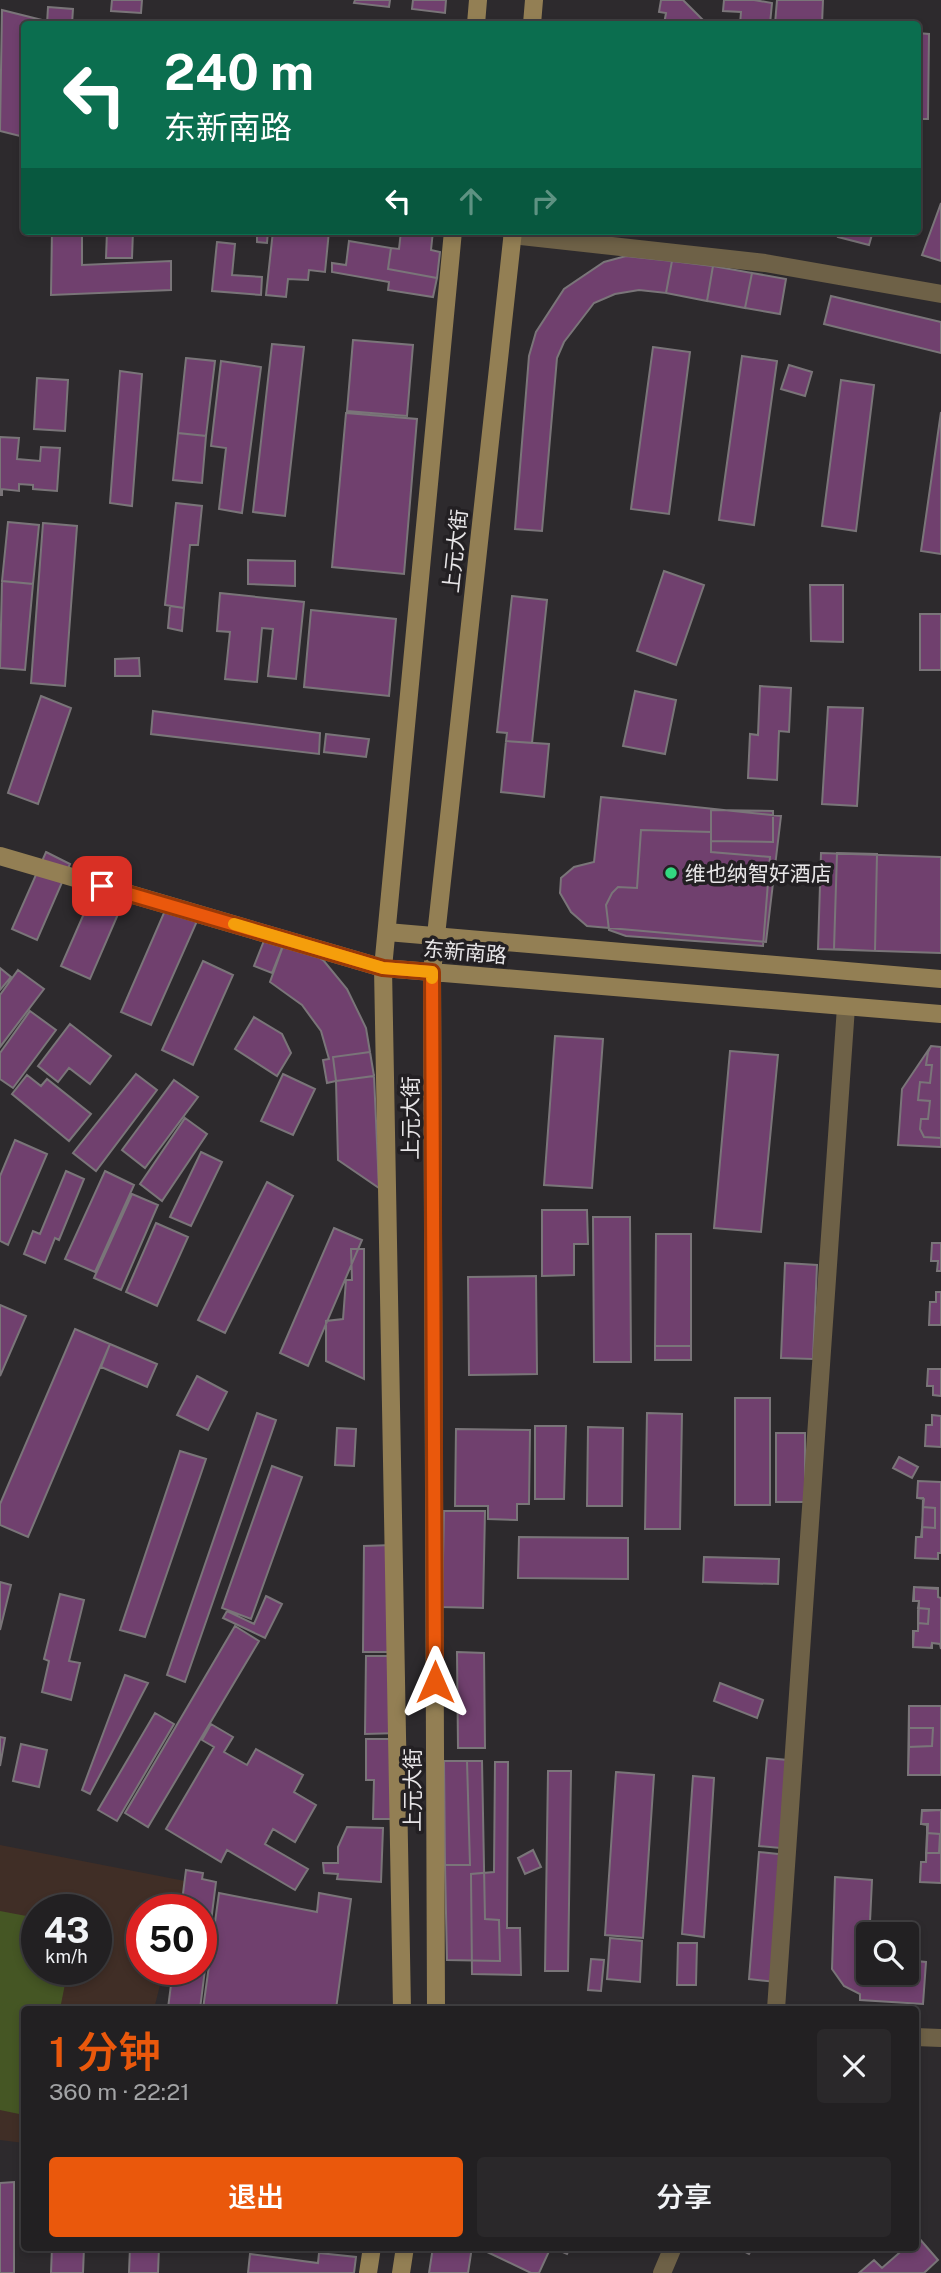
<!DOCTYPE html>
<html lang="zh">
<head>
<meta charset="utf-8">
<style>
	:root { --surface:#222022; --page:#2a282a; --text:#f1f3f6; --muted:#a2a3a5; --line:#3f3e40; --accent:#ea580c }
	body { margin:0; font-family:"Public Sans","Noto Sans SC",sans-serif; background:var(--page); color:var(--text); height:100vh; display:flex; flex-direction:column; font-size:26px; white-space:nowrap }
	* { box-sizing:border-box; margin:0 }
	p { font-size:23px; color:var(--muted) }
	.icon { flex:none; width:38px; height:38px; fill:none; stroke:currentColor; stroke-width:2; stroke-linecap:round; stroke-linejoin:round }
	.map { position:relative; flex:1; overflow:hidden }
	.details { position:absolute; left:21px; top:2006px; width:898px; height:245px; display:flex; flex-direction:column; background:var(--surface); border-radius:7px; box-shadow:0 4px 10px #0003,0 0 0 2px var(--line) }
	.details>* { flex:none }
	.top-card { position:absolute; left:21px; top:21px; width:900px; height:214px; border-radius:7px; box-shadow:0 4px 10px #0003,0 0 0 2px var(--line); background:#0b6e4f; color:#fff; overflow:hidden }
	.buttons { position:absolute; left:856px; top:1922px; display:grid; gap:14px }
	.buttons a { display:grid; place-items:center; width:63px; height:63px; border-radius:7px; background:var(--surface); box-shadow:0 4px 10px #0003,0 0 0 2px var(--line); font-size:35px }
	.speed { position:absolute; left:21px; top:1894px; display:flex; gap:14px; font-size:35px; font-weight:700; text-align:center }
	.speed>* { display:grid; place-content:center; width:91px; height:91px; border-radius:50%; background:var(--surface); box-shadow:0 4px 10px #0003,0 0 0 2px var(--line); line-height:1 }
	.speed small { font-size:18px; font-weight:400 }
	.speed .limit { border:10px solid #d22; background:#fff; color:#111 }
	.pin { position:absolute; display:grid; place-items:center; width:60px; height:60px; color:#fff; margin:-30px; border-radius:14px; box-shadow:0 4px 10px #0006 }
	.me { position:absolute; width:77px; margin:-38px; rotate:0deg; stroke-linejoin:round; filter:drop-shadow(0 0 5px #0008) }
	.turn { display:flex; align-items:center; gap:24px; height:147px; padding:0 28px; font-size:32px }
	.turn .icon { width:91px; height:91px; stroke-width:2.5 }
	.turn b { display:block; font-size:49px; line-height:60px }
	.lanes { display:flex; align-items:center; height:66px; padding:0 28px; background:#0003; justify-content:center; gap:35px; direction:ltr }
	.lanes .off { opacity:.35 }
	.round { display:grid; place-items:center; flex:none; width:74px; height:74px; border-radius:7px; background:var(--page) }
	.overview { display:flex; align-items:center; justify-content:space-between; height:119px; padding:0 28px }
	h1 { font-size:42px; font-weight:600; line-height:52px; color:var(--accent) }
	.primary-button { display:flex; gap:14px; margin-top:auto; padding:14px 28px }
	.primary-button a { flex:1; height:80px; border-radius:7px; background:var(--accent); color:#fff; font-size:28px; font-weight:600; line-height:80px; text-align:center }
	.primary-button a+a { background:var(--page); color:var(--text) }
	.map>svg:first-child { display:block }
</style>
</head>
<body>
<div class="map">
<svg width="941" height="2273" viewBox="0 0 941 2273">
	<rect width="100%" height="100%" fill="#2d2a2d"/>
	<path fill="#402e26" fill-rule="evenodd" d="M0 1845 185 1881 178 1909H142V1969H164L154 2009H24V2143L0 2140ZM37 1909H96V1969H37Z"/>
	<path fill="#455624" d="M0 1911 37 1918V1969H68L60 2009H24V2115L0 2110Z"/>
	<path fill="#70406e" stroke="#7a7579" stroke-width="2" d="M112 0H142L141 13 111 11Z
		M355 0H390L389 7 354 3Z
		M413 0H446L445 13 412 9Z
		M661 0H683L707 24H664L666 13 659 12Z
		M724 0H754L772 3 770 24H740L741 12 723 11Z
		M777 0H823L822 24H775Z
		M48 7 73 9 72 24H47Z
		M2 10 46 21 45 24H24V137L0 131Z
		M917 33 929 34 928 119H917Z
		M941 203V261L922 255Z
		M52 231H82V265L171 261V290L51 295Z
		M107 231H133L132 258H106Z
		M219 231H268L267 243 257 242V236Z
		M273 231H329L325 272 309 270 308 280 288 279 286 297 266 295Z
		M401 231H433L431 250 440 252 437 278 388 269 391 248 399 249Z
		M840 231H873L869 245 838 237Z
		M349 241 391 248 388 269 437 278 433 297 388 290 389 282 332 272V263L346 265Z
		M217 242 235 244 232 275 262 277 261 295 212 291Z
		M626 256 672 261 666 293 639 290 615 294 594 303 564 342 557 358 542 531 515 529 529 356 536 332 564 289 604 262Z
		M672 261 713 266 707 301 666 293Z
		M713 266 752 273 745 308 707 301Z
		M752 273 786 279 780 314 745 308Z
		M831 296 941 322V353L824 324Z
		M353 340 413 345 407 416 347 411Z
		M272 344 304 347 285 516 253 512Z
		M653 347 690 352 669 514 631 509Z
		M742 356 777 361 754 525 719 520Z
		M186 358 215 361 206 436 178 433Z
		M221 361 261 367 242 513 219 509 226 448 211 446Z
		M789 365 812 372 805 396 781 389Z
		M120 371 142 374 132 506 110 503Z
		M37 378 68 380 65 431 34 429Z
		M841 380 874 385 856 531 822 526Z
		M941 412V554L921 551Z
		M346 413 417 419 404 574 332 567Z
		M178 433 206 436 202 483 173 480Z
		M0 437 19 438 17 459 40 461 41 447 60 448 57 491 33 489V485L19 484V491L2 489V495H0Z
		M176 503 202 506 198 545H190L184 608 165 605Z
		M8 522 39 525 33 584 2 581Z
		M43 523 77 526 65 686 31 683Z
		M248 560 295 561V586L248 584Z
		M664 571 704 585 676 665 637 651Z
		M2 581 33 584 25 670 0 668Z
		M810 585H843V642L811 641Z
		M220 593 304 602 296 679 268 676 273 629 262 628 257 682 225 679 230 632 217 631Z
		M512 596 547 600 532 743 506 741 507 733 497 732Z
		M170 606 184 608 182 631 168 628Z
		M311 610 396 619 389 696 304 687Z
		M920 614H941V670H920Z
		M139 658 140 676H115V659Z
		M760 686 791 688 789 732 779 731 777 780 748 778 750 734 758 735Z
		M635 691 676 700 665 754 623 746Z
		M41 696 71 708 38 804 8 793Z
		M828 707 863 708 857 806 822 804Z
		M153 711 320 733 319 754 151 734Z
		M326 734 369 739 366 757 324 752Z
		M506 741 549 744 544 797 501 792Z
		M601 797 781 816 766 942 587 926 571 912 560 893 561 878 574 867 594 862Z
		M711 810 773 811V842L711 841Z
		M641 830 711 832V852L770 857 763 946 626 936 609 930 606 905 612 893 618 887 637 888Z
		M46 852 70 864 37 940 12 929Z
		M821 853 941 857V953L818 949Z
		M837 853 877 854 875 951 834 949Z
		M96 886 125 898 90 979 61 966Z
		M170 899 201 912 151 1025 121 1012Z
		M269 928 287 935 272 973 254 966Z
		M287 935 324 961 347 989 366 1028 370 1052 333 1057 336 1081 327 1083 323 1060 329 1059 321 1031 302 1005 270 982Z
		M203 961 233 975 193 1065 162 1050Z
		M0 968 11 977 0 990Z
		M18 970 44 989 0 1047V995Z
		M30 1011 56 1030 13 1088 0 1079V1053Z
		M254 1017 282 1034 291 1053 277 1076 235 1049Z
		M70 1024 111 1056 90 1084 69 1068 58 1082 38 1066Z
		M555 1036 603 1039 592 1188 544 1185Z
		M931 1046 941 1047V1138L924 1137 920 1129 921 1119H928L930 1101 918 1100 920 1082 930 1083 932 1065H926L928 1052Z
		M931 1046 941 1047V1147L898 1145 902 1089Z
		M730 1051 778 1055 761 1232 714 1228Z
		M370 1052 374 1076 336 1081 333 1057Z
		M136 1074 157 1090 96 1171 73 1153Z
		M283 1074 315 1089 293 1135 261 1121Z
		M27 1075 41 1086 47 1079 91 1114 69 1141 12 1094Z
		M374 1076 379 1188 338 1160 336 1081Z
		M174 1080 198 1097 145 1168 122 1150Z
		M185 1118 207 1134 162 1201 140 1184Z
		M15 1140 47 1154 8 1245 0 1241V1176Z
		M201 1152 222 1162 191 1226 170 1217Z
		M66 1171 84 1179 59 1240 55 1238 45 1263 24 1254 33 1231 40 1234Z
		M105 1171 134 1185 95 1272 65 1259Z
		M267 1182 293 1196 225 1333 198 1320Z
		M132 1194 158 1205 121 1290 94 1278Z
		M542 1210H587L588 1244H574V1275L542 1276Z
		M593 1217H630L631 1362H594Z
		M156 1223 188 1237 157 1306 126 1292Z
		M334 1228 362 1240 308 1366 280 1353Z
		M656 1234H691V1346H655Z
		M932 1243H941V1271H937L938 1261H931Z
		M351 1249H364V1379L326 1361V1321L343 1319 346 1280H352Z
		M785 1263 817 1265 813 1359 781 1358Z
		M536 1276 537 1374 469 1375 468 1277Z
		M936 1292H941V1325H929L930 1302H936Z
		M0 1305 26 1316 0 1376Z
		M75 1329 110 1344 28 1537 0 1525V1504Z
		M110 1344 157 1364 147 1387 101 1367Z
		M655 1346H691V1360H655Z
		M928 1369H941V1396L933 1395V1386H927Z
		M197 1376 227 1392 208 1430 177 1415Z
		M735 1398H770V1505H735Z
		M257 1413 276 1420 185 1682 167 1675Z
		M647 1413 682 1414 680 1529H645Z
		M932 1415 941 1416V1447L925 1446 926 1425H932Z
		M535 1426H566L564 1499H535Z
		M588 1427 623 1428 622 1506H587Z
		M337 1428 356 1429 354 1466 335 1465Z
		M456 1429 530 1430 529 1504H517V1520L488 1519V1506H455Z
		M776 1433H805V1502H776Z
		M180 1451 206 1459 145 1637 120 1630Z
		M899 1457 918 1467 912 1478 893 1468Z
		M272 1466 302 1477 251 1619 222 1608Z
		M918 1481 941 1482V1553H938V1559L915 1558 916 1537H921L922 1527 935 1528V1508L923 1507 924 1499 917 1498Z
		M918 1481 941 1482V1553H938V1559L915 1558 916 1537H922L923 1498H917Z
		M923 1507 935 1508V1528L922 1527Z
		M444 1511H485L483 1608 442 1607Z
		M519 1537 628 1538V1579L518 1578Z
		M393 1545V1652H363L364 1546Z
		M704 1557 779 1559 778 1584 703 1582Z
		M0 1582 11 1585 0 1630Z
		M914 1587 938 1589V1597L941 1598V1649L940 1644 932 1643V1648L913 1647V1631H918V1623L928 1624 929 1609 918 1608 919 1601H914Z
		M914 1587 938 1588V1597L941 1598V1649L940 1644 932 1643 931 1648 913 1647 914 1631H918L919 1601H913Z
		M60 1594 84 1600 69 1661 80 1663 71 1700 42 1692 49 1661 44 1659Z
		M266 1596 282 1604 265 1638 223 1618 227 1611 254 1624Z
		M918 1608 929 1609 928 1624 918 1623Z
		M235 1626 259 1641 148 1827 125 1813Z
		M457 1652 484 1653 485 1748H458Z
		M366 1656H400L399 1733 365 1734Z
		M125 1675 148 1683 90 1794 82 1790Z
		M720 1683 763 1700 757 1718 714 1701Z
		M909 1706H941V1775H908L909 1747 932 1746 933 1728H909Z
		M909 1706H941V1775H908Z
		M155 1713 174 1724 117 1821 98 1810Z
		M211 1724 233 1737 224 1752 247 1765 256 1749 303 1775 294 1792 316 1805 295 1842 273 1829 265 1844 308 1869 295 1890 227 1850 221 1862 166 1829 214 1747 202 1740Z
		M909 1728H933L932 1746 909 1747Z
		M0 1737 5 1738 0 1766Z
		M366 1739H400V1819H373L374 1780H366Z
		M21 1744 47 1750 39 1787 13 1781Z
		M767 1758 798 1761 791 1849 759 1846Z
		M444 1761H467L470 1865H445Z
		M467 1761H482L485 1919 499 1920 500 1961 447 1960 445 1865H470Z
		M495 1762H508L507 1928H520L521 1975 472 1974 471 1874 494 1872Z
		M548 1771H571L568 1971H545Z
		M616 1772 654 1775 643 1938 605 1935Z
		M693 1776 714 1778 704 1937 682 1934Z
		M922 1810H941V1883L920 1882 921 1862H926V1853H939L940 1834 927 1833V1825L921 1824Z
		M941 1810V1883L920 1882 921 1862H926L928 1824H921L922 1811Z
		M347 1827 383 1828 381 1882 337 1879 338 1874 324 1873 323 1863H338V1847Z
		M927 1833 940 1834 939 1853H926Z
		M533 1850 541 1867 525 1874 518 1858Z
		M759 1852 787 1855 776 1982 749 1979Z
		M186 1870 203 1873 202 1879 216 1882 200 2009 168 2008 173 1969H201V1909H181Z
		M835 1877 872 1880 870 1922 882 1923 881 1934H868V1972H906V1960L926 1962 923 2004 860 2000V1994L844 1986 832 1969Z
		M219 1893 317 1912 319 1893 351 1899 336 2009H203Z
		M610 1938 642 1941 640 1982 607 1979Z
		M678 1943H697L696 1985H677Z
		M591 1959 604 1960 601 1991 588 1990Z
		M14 2182V2273H0V2183Z
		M918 2237 938 2260 924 2273H859L874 2260 882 2268 906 2247H915V2239Z
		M52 2247H84L83 2273H51Z
		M130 2247H159L158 2273H129Z
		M433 2247H472L468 2273H429Z
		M481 2247H551L539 2273H531L481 2249Z
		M559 2247H570L567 2254 558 2250Z
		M736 2247H753L749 2254Z
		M319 2253 356 2257 354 2273H248L250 2254 318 2263Z"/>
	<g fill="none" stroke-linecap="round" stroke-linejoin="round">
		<path stroke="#6e6147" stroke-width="18" d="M512 235 765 263 941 294
			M776 2009 846 1007
			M915 2037 941 2038
			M662 2273 673 2247"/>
		<path stroke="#937f54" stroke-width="18" d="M476 24 478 0
			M532 24 534 0
			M0 856 383 968 941 1014
			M387 932 941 979
			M402 2009 383 968 453 231
			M436 2009 432 972 513 231
			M368 2273 372 2247
			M401 2273 405 2247"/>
	</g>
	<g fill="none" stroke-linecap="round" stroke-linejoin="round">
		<defs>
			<path id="route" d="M102 886 383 968 432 972 435 1682"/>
		</defs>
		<use href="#route" stroke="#983908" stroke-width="18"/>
		<use href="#route" stroke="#ea580c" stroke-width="12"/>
		<path stroke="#f59e0b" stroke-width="12" d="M234 924 383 968 432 972V978"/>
	</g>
	<circle fill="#33d881" stroke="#232023" stroke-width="2.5" cx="671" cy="873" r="7"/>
	<g text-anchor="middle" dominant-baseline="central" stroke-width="7" stroke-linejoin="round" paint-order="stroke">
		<g font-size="21" fill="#e7e5e7" stroke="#232023">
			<text transform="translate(455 551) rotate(-84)">上元大街</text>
			<text transform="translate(465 952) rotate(5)">东新南路</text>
			<text transform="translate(410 1118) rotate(-90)">上元大街</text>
			<text transform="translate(412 1790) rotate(-90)">上元大街</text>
		</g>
		<g font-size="21" fill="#e7e5e7" stroke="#232023" text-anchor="start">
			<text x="685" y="873">维也纳智好酒店</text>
		</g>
	</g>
</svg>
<div class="buttons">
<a><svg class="icon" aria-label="search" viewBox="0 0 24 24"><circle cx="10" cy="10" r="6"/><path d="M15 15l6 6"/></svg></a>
</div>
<div class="speed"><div>43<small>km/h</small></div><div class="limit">50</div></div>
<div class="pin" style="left:102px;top:886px;background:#d93025"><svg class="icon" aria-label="arrive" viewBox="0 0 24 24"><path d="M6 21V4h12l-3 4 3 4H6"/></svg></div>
<svg class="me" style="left:435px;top:1682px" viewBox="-20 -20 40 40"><path d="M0-17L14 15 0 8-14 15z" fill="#ea580c" stroke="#fff" stroke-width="4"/></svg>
<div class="top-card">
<div class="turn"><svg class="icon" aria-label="left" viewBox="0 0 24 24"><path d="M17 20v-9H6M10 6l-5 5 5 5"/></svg><div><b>240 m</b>东新南路</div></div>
<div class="lanes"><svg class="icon" aria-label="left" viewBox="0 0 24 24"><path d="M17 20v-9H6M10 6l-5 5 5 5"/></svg><svg class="icon off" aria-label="ahead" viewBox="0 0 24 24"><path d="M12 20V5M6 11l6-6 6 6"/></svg><svg class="icon off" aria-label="right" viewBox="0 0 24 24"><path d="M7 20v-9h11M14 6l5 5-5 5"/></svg></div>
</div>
<section class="details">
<div class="overview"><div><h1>1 分钟</h1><p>360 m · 22:21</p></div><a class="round"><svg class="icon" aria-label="close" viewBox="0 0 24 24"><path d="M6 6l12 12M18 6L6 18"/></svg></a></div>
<div class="primary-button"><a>退出</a><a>分享</a></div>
</section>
</div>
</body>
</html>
